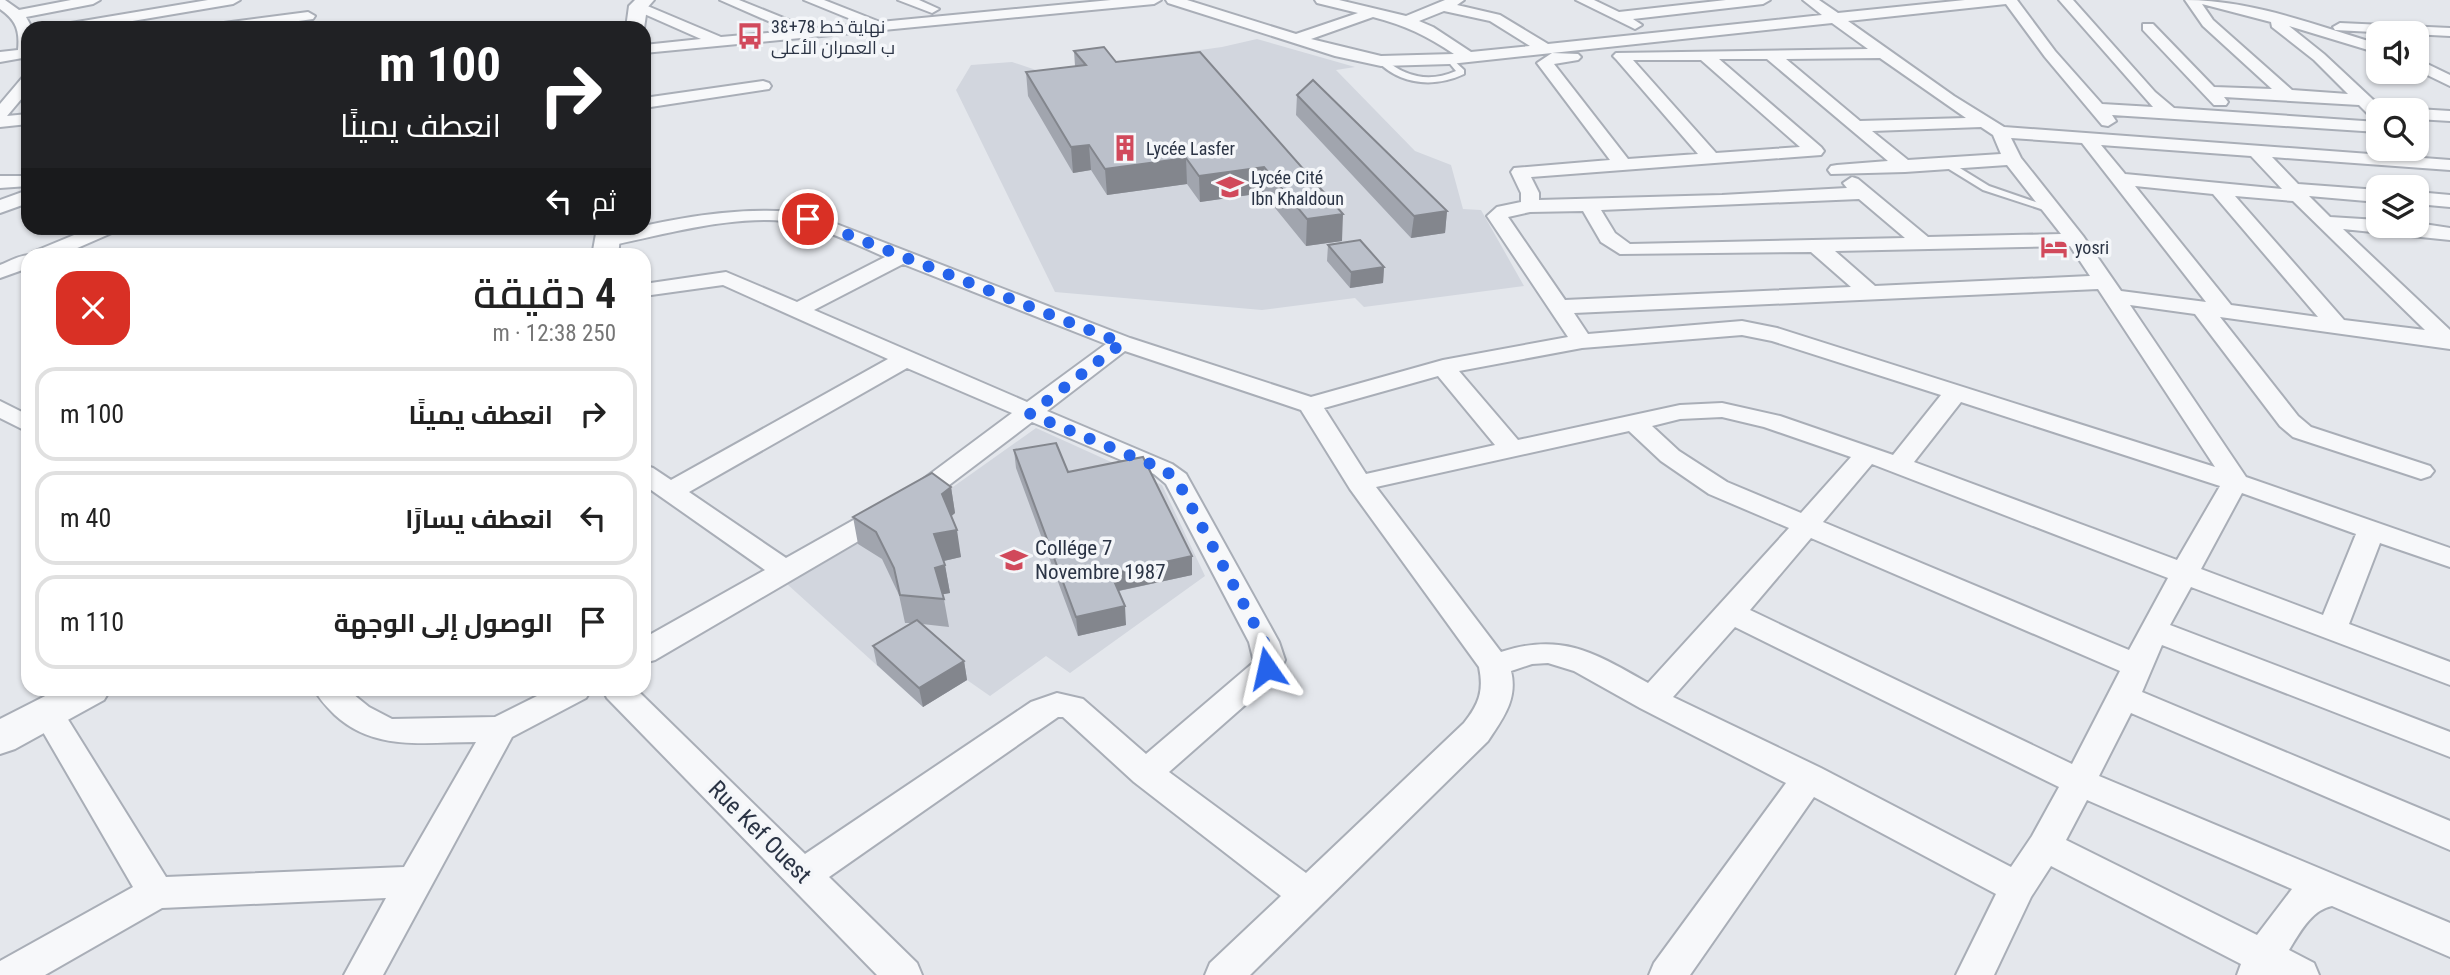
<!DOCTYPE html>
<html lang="ar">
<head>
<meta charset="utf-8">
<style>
	:root { --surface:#fff; --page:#f2f2f2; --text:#222; --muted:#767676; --line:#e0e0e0 }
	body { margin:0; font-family:"Roboto Condensed",Cairo,sans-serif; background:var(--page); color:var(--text); direction:rtl; height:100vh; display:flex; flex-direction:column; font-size:26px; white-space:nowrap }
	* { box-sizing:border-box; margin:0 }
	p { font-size:23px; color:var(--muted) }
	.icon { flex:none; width:38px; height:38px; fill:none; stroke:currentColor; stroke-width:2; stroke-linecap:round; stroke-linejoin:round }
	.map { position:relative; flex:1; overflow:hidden; direction:ltr }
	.panel { position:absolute; left:21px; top:248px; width:630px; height:448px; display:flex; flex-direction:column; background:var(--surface); border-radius:21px; box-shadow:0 2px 5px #0004; direction:rtl }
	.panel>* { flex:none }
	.guide { position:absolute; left:21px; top:21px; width:630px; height:214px; border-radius:21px; box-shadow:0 2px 5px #0004; direction:rtl; background:#202124; color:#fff; overflow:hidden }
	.tools { position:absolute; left:2366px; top:21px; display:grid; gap:14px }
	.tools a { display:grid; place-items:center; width:63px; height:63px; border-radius:14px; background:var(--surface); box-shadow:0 2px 5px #0004; font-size:35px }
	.pin { position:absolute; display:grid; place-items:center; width:60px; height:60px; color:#fff; margin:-30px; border:4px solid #fff; border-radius:50%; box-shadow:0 2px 7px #0007 }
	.me { position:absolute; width:77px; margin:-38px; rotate:349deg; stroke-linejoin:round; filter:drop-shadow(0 0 5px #0008) }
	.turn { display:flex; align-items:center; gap:24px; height:147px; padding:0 35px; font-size:32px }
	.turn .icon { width:91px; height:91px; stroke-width:2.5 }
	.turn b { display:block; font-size:49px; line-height:60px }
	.then { display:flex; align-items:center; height:66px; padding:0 35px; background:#0003; gap:14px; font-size:26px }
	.round { display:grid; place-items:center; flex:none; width:74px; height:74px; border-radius:21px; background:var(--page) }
	.head { display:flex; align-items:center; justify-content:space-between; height:119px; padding:0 35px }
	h1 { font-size:42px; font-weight:600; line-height:52px }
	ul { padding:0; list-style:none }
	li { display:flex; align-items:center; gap:21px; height:94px; margin:0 14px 10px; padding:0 21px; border:4px solid var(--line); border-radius:21px }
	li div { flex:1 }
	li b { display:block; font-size:26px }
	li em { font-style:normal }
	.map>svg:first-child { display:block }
</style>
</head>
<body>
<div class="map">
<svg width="2450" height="975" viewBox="0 0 2450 975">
	<rect width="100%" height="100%" fill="#e4e7ec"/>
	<path fill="#d2d6de" d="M1257 39 1355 67 1336 70 1415 151 1451 165 1463 209 1481 210 1524 286 1364 307 1355 298 1262 310 1055 292 956 90 971 65 1012 62 1042 72 1222 47Z
		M1036 428 1162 485 1205 576 1070 673 1046 656 990 696 967 680 923 707 787 584 936 499Z"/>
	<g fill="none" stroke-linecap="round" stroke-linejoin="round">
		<defs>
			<path id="service" d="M1450 57 1464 70V74C1434 88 1401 85 1377 61L1384 59C1406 77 1429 83 1456 71L1446 59Z
				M1944 162H1950L1989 186 2053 208 2044 210 1983 190 1944 166Z"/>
			<path id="minor" d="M0 0H5L19 10 71 0H100L93 4 26 17 32 28H28V57L0 62V52L18 50C20 30 16 20 0 9Z
				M208 0H240L233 4 91 28H58L65 24Z
				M720 0H739L811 29 863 24 804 0H824L880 22 1111 0H1161L1154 4 644 53V45L701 39 633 9V3L638 2 721 37 791 31Z
				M898 0H919L939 9 932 13Z
				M1166 0H1187L1296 34 1358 13 1317 3 1315 0H1339L1406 16 1445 0H1464L1457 5 1500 15 1548 44 1822 15 1803 0H1819L1838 13 1965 0H2017L2055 51 2102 104 2153 107 2059 0H2073L2155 92 2174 108 2378 122V132L2112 115 2116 121 2108 126 2102 125 2045 57 2006 4 1848 21 1954 96 2004 127 2450 160V170L2272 157 2298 184 2378 190V202L2309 196 2330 217 2378 220V226H2417V223L2450 228V240L2343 229 2450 330V349L2220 317 2298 416 2311 427 2430 466 2434 471 2430 476 2421 479 2412 476 2293 437 2280 426 2195 314 2130 305 2246 477 2450 548V567L2380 543 2349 624 2450 662V685L2191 587 2170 625 2450 732V757L2162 645 2142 692 2450 821V850L2131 713 2099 776 2450 923V957L2332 906C2311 910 2299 934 2289 950L2314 963 2319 975H2237L2241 964 2051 866 2031 897 1994 975H1956L1996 894 1814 797 1690 975H1649L1654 963 1786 783 1640 708 1574 671 1548 663 1532 664 1511 671C1518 699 1503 718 1488 741L1250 975H1205L1210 963 1281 896 1134 782 1063 717H1058L829 877 917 963 922 975H877L607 698 603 690H637L805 854 1031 702 1057 693 1083 699 1146 754 1254 662 1249 642 1166 484 1154 474 1032 422 932 498 655 660 644 663V638L765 570 644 485V465L653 468 671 480 888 359 723 285 644 296V284L726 272 797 302 885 257C859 246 832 232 805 225 751 209 663 235 608 246L601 244 598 240 601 236C668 219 738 205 808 213L1130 338 1311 397 1443 360 1568 337 1487 216 1497 207 1521 202V193L1511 172 1514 168 1610 160 1537 63 1552 53 1578 54 1581 57 1578 60 1554 64 1628 159 1698 154 1616 59 1613 56 1616 53 1868 49 1832 23 1450 64 1381 66 1335 56 1168 3ZM1444 11 1490 21 1530 46 1471 52 1433 27 1419 21ZM1373 17C1405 25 1427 36 1454 54L1381 56 1311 39ZM1880 58 1966 118 1860 121 1786 59ZM1719 59H1767L1888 161 1837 165 1831 166 1828 170 1831 174 1905 172 2007 165 2061 234 1928 237 1858 179 1852 177 1843 183 1847 188 1722 195 1539 200V193L1531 177 1821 155 1824 151 1821 147ZM1633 60H1701L1800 147 1716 153ZM1981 127 1993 135 2001 154 1908 160 1872 131ZM2011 138 2082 143 2206 302 2121 291 2083 236 2021 158ZM2101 145 2251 156 2282 189 2125 174ZM2135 186 2213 194 2318 317 2231 305ZM2235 196 2293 201 2425 330 2344 320ZM1859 199 1905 238 1630 244 1615 233 1601 210ZM1583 211 1601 242 1620 254 1811 252 1851 287 1565 300 1508 217 1530 212ZM2070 246 2090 276 1875 286 1835 251ZM903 264 1106 344 1027 402 814 310ZM2098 289 2215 467 1777 328 1742 321 1588 334 1574 313ZM1742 335 1772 341 1941 395 1893 455 1780 416 1722 403 1680 405 1518 440 1459 371 1582 348ZM1125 351 1301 410 1350 489 1479 667C1484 691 1479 704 1464 723L1306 873 1169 772 1278 676 1285 660 1279 642 1186 474 1172 464 1047 411ZM907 368 1012 413 914 486 786 558 689 492ZM1438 376 1495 445 1366 474 1324 408ZM1961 402 2220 486 2177 560 1914 462ZM1722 417 1764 427 1851 457 1801 513 1727 482 1679 451 1652 426 1680 419ZM1629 431 1661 461 1709 494 1789 528 1648 683C1595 653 1562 632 1501 652L1376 487ZM1872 464 2168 578 2129 650 1823 522ZM2242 493 2356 534 2323 615 2201 569ZM1811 538 2120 671 2072 764 1750 610ZM1735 627 2059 787 2032 836 2011 867 1821 768 1673 697ZM2087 800 2292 889 2257 935 2066 840Z
				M1576 0H1594L1619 12 1726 0H1770L1763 4 1633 19 1642 25 1635 29Z
				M2185 0C2251 0 2316 25 2378 44V53L2289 26 2324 54 2384 110H2378V119L2372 118 2359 105 2224 97 2228 102 2226 105H2214L2143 30V24H2153L2214 87 2272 89 2203 26ZM2202 4 2271 22 2272 27 2314 60 2348 94 2292 90 2213 20Z
				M308 12 315 16 313 19 249 28H209L216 24Z
				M2340 23 2450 28V36L2335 30 2333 27Z
				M2417 59 2450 75V86L2417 70Z
				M28 76V91L7 116 28 114V124L0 127V104L22 78Z
				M763 81 769 83 771 86 769 89 644 108V98Z
				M2417 109 2450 111V121L2417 119V110H2412Z
				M0 176H28V186L0 188Z
				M28 190V203L0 213V200Z
				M2417 192 2450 195V207L2417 204Z
				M91 228H117L114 232 59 256H28V268L0 278V265C10 261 20 255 30 255L33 252Z
				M0 401 28 415V432L0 418Z
				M315 690H348L369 707 392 719 495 717 549 690H591L586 698 512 737 383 975H344L386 898 162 908 45 975H0V961L133 887 32 713 37 705 48 701 59 705 166 877 404 867 476 742C427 742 375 752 335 715 327 707 319 699 315 690Z"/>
			<path id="tertiary" d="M635 0H654L647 8 644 28H626L629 6Z
				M597 228H621L618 256H592Z
				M57 690H110L104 700 15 749 0 754V719Z"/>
		</defs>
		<use href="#service" stroke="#a9aeb7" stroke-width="4"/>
		<use href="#minor" stroke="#a9aeb7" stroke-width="4"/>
		<use href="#tertiary" stroke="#a9aeb7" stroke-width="4"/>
		<use href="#service" fill="#f7f8fa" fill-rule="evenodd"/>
		<use href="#minor" fill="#f7f8fa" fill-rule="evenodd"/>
		<use href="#tertiary" fill="#f7f8fa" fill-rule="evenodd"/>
	</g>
	<path fill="#a1a5ae" d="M1074 51 1116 62 1200 52 1342 241 1306 246 1263 193 1200 202 1187 184 1107 195 1091 170 1073 173 1028 96 1026 72 1075 66Z
		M1297 95 1447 211 1445 233 1411 238 1296 115Z
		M1328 245 1384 267 1383 283 1350 288 1327 261Z
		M1014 450 1068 472 1192 575 1119 591 1126 625 1078 636 1016 468Z
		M951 487 955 513 951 516 961 557 944 561 950 593 943 594 949 627 922 624 964 661 967 680 923 707 877 665 873 646 912 623H905L899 595 882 559 858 544 853 517Z"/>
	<path fill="#83868d" d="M1089 145 1091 170 1073 173 1071 147Z
		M1186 158 1187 184 1107 195 1105 169Z
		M1264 167 1263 193 1200 202 1199 176Z
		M1447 211 1445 233 1411 238 1414 216Z
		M1343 214 1342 241 1306 246 1307 219Z
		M1384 267 1383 283 1350 288 1351 272Z
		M951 487 955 513 946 521 942 494Z
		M957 530 961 557 939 562 934 534Z
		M1192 556V575L1113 592 1111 574Z
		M945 565 950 593 939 595 935 568Z
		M1125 606 1126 625 1078 636 1076 617Z
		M964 661 967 680 923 707 919 688Z"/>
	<path fill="#bbc0ca" stroke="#83868d" stroke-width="2" d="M1104 47 1116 62 1200 52 1343 214 1307 219 1264 167 1199 176 1186 158 1105 169 1089 145 1071 147 1026 72 1086 65 1074 51Z
		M1313 80 1447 211 1414 216 1297 95Z
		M1360 240 1384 267 1351 272 1328 245Z
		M1056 443 1068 472 1143 457 1192 556 1111 574 1125 606 1076 617 1014 450Z
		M932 473 951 487 942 494 957 530 934 534 945 565 935 568 944 599 900 595 894 568 876 532 853 517Z
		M917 620 964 661 919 688 873 646Z"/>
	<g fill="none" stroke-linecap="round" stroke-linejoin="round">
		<path stroke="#2563eb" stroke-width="12" stroke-dasharray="0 21.6" d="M808 219 1122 343 1030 414 1163 469 1177 480 1264 642 1270 660 1267 668"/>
	</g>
	<defs>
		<symbol id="bus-bare" viewBox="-9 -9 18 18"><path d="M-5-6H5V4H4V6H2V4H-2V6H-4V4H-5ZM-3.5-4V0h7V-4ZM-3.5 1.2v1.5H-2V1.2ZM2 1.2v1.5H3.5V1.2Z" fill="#d1495b" stroke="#f4f6f9" stroke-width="2.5" paint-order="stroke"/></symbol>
		<symbol id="building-bare" viewBox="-9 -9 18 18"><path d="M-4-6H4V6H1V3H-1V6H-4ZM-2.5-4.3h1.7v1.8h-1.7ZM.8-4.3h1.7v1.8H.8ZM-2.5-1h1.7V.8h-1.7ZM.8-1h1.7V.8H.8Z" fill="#d1495b" stroke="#f4f6f9" stroke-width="2.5" paint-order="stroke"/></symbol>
		<symbol id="school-bare" viewBox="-9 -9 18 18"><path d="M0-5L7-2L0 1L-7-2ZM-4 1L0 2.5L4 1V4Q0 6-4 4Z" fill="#d1495b" stroke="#f4f6f9" stroke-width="2.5" paint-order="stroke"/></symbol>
		<symbol id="hotel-bare" viewBox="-9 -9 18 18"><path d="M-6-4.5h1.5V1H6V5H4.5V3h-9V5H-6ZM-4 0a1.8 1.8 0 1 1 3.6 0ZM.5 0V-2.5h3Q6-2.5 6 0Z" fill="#d1495b" stroke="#f4f6f9" stroke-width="2.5" paint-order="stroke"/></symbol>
		<symbol id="university-bare" viewBox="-9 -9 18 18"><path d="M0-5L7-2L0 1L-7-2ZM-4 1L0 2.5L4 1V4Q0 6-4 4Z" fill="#d1495b" stroke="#f4f6f9" stroke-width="2.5" paint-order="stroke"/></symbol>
	</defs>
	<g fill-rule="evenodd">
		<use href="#bus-bare" x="731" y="17" width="38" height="38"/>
		<use href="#building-bare" x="1106" y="129" width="38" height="38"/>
		<use href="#school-bare" x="1211" y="168" width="38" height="38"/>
		<use href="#hotel-bare" x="2035" y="228" width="38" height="38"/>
		<use href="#university-bare" x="995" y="541" width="38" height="38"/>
	</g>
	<g text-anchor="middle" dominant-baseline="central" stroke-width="7" stroke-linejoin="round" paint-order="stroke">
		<g font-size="18" fill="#2b3445" stroke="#f4f6f9" text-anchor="start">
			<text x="771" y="26">نهاية خط 78+38<tspan x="771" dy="21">ب العمران الأعلى</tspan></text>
			<text x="1146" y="148">Lycée Lasfer</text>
			<text x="1251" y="177">Lycée Cité<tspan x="1251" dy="21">Ibn Khaldoun</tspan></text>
			<text x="2075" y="247">yosri</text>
		</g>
		<g font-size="21" fill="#2b3445" stroke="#f4f6f9" text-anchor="start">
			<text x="1035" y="548">Collége 7<tspan x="1035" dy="24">Novembre 1987</tspan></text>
		</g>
		<g font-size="24" fill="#2b3445" stroke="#f4f6f9">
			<text transform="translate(760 832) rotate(45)">Rue Kef Ouest</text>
		</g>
	</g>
</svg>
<div class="tools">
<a><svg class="icon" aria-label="sound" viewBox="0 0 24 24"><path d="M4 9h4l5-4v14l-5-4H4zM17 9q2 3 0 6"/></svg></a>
<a><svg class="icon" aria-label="search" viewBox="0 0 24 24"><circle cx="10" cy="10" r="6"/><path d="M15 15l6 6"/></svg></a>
<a><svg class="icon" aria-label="layers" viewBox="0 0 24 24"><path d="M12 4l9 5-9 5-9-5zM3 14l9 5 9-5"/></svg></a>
</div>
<div class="pin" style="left:808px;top:219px;background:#d93025"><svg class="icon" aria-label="arrive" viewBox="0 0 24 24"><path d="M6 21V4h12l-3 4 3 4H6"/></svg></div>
<svg class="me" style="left:1267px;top:668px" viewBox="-20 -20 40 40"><path d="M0-17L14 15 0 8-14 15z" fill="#2563eb" stroke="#fff" stroke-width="4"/></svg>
<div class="guide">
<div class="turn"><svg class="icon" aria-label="right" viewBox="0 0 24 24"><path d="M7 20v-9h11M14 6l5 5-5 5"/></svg><div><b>100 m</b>انعطف يمينًا</div></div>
<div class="then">ثم<svg class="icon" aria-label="left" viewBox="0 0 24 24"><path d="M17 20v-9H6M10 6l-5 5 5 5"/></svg></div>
</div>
<section class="panel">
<div class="head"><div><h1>4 دقيقة</h1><p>250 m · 12:38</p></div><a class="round" style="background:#d93025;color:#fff"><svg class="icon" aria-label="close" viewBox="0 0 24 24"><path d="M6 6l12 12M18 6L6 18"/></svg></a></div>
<ul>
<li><svg class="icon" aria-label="right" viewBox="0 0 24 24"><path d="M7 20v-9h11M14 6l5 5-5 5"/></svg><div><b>انعطف يمينًا</b></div><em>100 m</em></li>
<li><svg class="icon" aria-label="left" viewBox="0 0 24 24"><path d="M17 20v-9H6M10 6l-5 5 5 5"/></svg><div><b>انعطف يسارًا</b></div><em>40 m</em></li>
<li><svg class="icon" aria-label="arrive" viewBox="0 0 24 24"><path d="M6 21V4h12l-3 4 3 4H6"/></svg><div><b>الوصول إلى الوجهة</b></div><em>110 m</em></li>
</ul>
</section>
</div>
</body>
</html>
